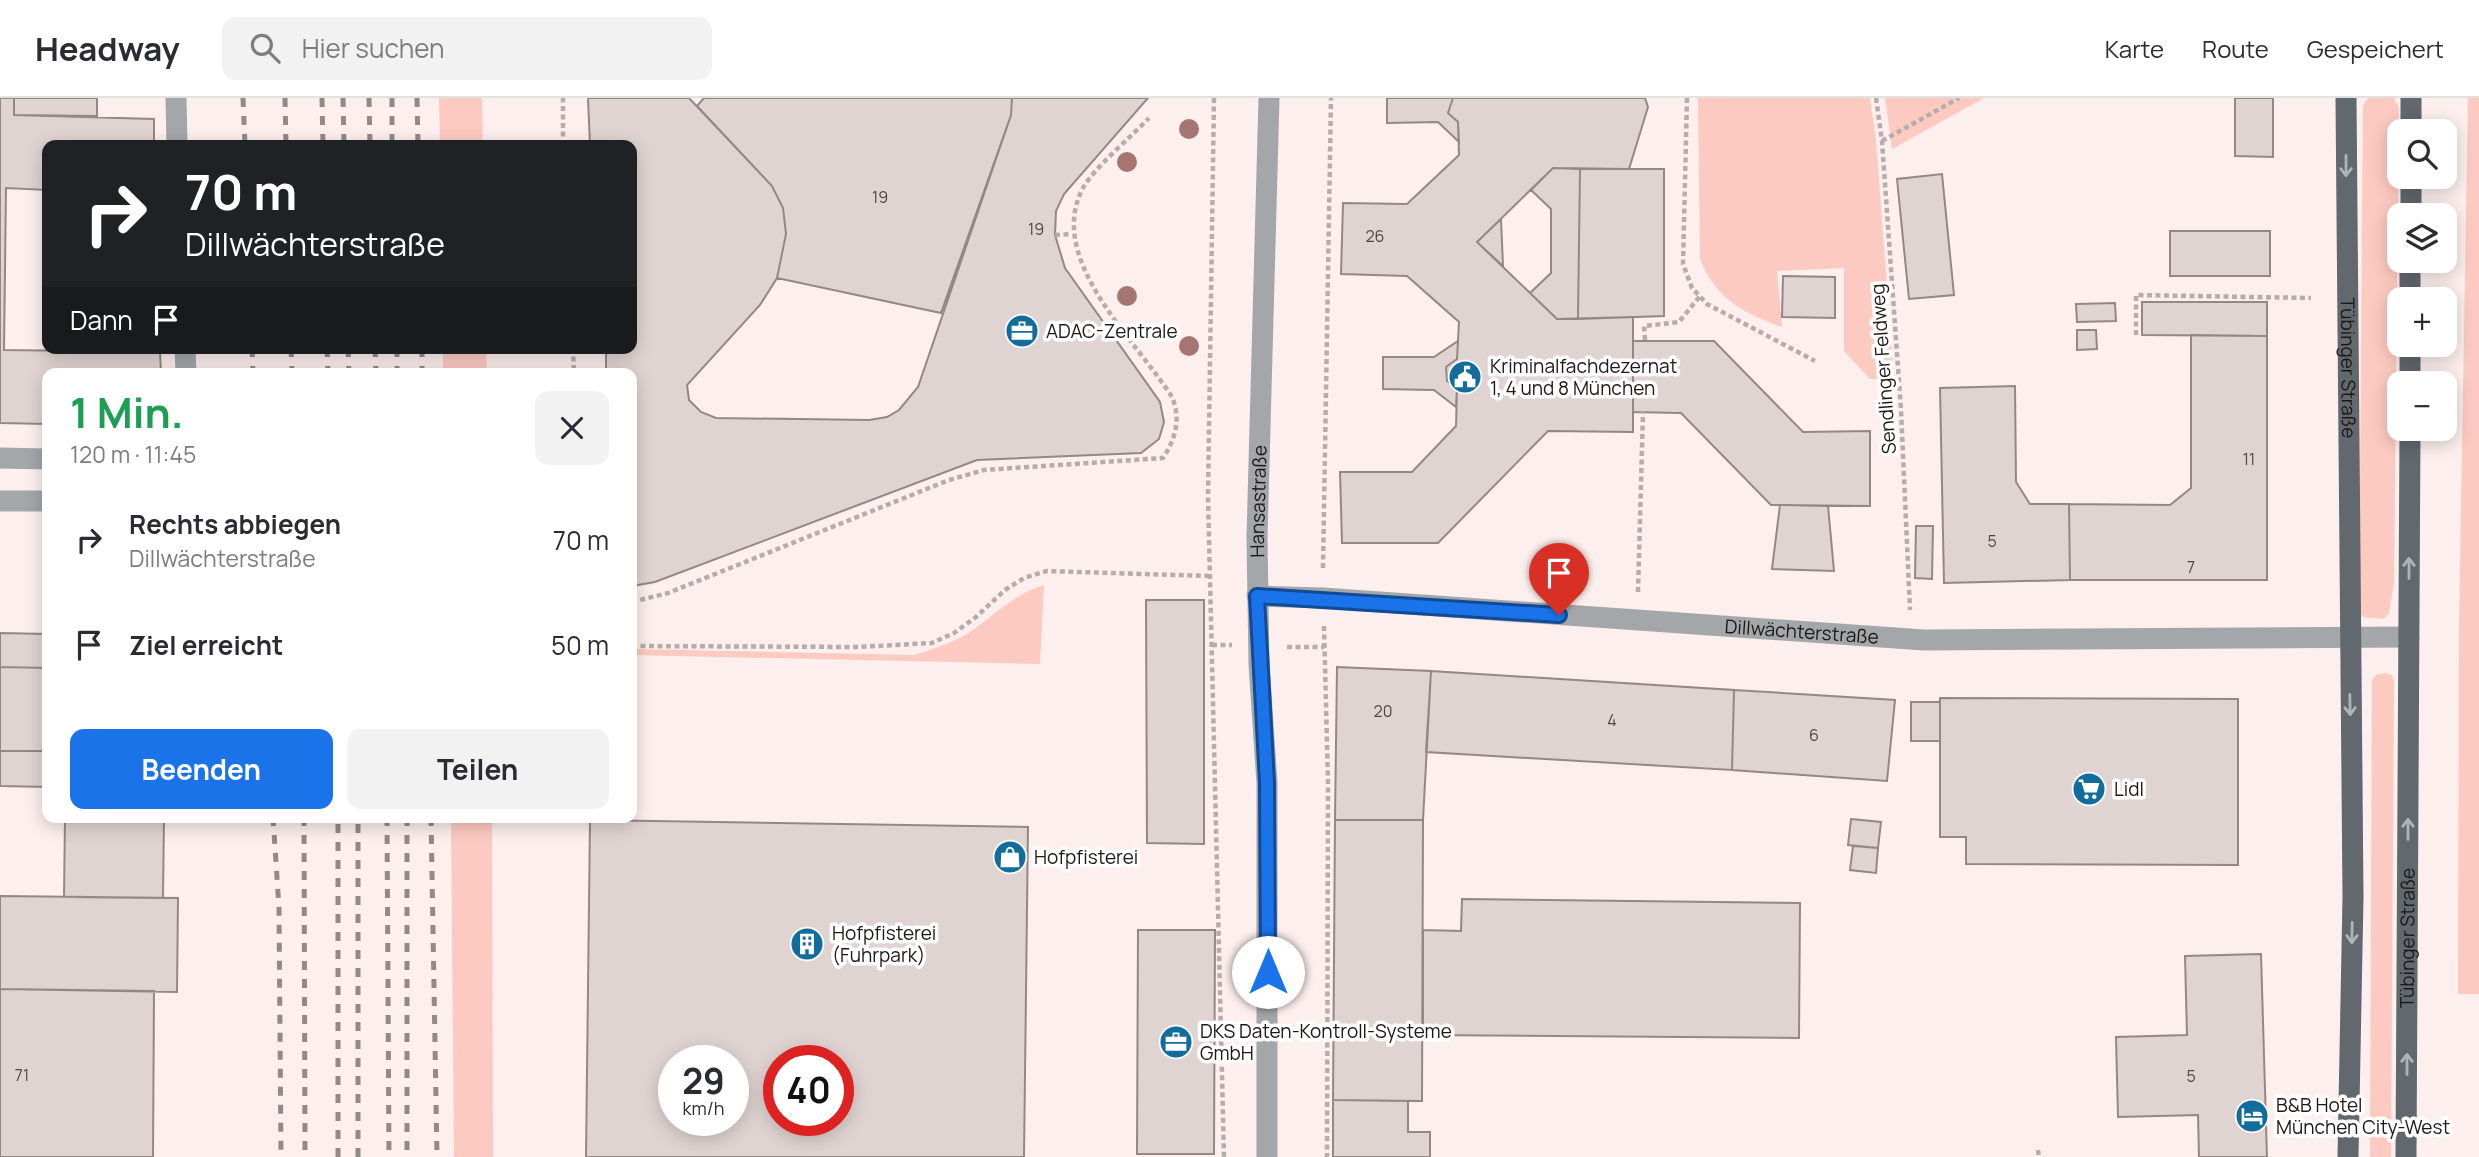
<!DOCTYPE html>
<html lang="de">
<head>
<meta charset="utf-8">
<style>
	:root { --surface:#fff; --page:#f2f2f3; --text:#2b2b33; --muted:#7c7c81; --line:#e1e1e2; --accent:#1a73e8 }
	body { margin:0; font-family:Manrope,sans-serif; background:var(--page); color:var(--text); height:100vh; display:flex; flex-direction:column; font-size:26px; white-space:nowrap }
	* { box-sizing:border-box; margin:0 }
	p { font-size:23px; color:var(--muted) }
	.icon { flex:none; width:38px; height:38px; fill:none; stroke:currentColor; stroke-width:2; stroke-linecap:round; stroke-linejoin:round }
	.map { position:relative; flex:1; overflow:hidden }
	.drawer { position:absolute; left:42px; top:270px; width:595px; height:455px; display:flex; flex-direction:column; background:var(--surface); border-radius:14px; box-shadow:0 4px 18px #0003 }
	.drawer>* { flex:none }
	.top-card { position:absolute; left:42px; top:42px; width:595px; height:214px; border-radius:14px; box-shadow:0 4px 18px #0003; background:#202124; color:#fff; overflow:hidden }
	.tools { position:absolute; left:2387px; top:21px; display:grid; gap:14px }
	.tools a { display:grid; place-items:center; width:70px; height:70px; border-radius:14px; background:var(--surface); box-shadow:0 4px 18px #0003; font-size:35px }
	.speed { position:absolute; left:658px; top:947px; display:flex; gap:14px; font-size:35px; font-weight:700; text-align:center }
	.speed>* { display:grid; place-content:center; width:91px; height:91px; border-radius:50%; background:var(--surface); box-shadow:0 4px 18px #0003; line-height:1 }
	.speed small { font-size:18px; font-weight:400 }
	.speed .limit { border:10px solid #d22; background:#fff; color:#111 }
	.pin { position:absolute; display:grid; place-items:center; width:60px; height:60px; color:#fff; margin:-72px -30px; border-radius:50% 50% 50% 0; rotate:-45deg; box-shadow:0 0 7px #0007 }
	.pin .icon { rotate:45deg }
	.me { position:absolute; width:77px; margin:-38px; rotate:0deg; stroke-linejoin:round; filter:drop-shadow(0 0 5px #0008) }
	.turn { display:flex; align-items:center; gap:24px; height:147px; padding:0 28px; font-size:32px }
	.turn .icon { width:91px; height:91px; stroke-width:2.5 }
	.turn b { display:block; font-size:49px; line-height:60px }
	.then { display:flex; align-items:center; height:66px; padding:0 28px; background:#0003; gap:14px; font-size:26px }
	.round { display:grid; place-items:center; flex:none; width:74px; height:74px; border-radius:14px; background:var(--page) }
	.head { display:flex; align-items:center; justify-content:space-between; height:119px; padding:0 28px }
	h1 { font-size:42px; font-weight:700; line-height:52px; color:#1e9e55 }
	.primary-button { display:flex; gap:14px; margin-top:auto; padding:14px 28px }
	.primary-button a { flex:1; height:80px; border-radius:14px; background:var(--accent); color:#fff; font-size:28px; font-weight:700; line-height:80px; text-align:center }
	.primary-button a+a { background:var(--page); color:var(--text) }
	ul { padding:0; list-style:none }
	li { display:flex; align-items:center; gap:21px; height:105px; padding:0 28px }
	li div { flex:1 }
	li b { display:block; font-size:26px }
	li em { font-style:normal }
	header { display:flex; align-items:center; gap:42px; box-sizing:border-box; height:98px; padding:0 35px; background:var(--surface); border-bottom:2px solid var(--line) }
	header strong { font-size:33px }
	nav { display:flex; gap:38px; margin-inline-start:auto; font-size:24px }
	.search { width:490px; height:63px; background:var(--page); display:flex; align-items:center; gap:18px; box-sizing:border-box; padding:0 24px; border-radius:14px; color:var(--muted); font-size:26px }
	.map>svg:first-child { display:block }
</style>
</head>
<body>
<header>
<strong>Headway</strong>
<div class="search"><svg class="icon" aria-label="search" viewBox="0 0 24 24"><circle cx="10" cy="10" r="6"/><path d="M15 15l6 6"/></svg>Hier suchen</div>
<nav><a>Karte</a><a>Route</a><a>Gespeichert</a></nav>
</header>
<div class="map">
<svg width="2479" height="1059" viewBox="0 0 2479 1059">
	<rect width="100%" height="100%" fill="#fcefed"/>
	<path fill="#fdcac1" d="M439 0H482L483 47H440Z
		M1698 0H1870L1876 42 1894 281H1870L1844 253V170L1777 173 1782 229C1743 215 1716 201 1700 161Z
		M1885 0H1984L1892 51Z
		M2368 0H2394L2399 10 2394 485 2389 515 2384 521 2363 519 2359 514 2363 8Z
		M2468 0H2479V896H2458L2459 529Z
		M443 250H486L487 275H443Z
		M1044 487 1040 566 632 557V551L914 557C934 551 952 545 970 534 995 517 1014 496 1044 487Z
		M2385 575 2392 577 2394 584 2391 1059H2370L2372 583 2376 577Z
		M451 719H492L493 1059H454Z"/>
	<path fill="#e0d4d2" stroke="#948886" stroke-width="2" fill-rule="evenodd" d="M0 0H14V17L154 21V47H47V92L6 90 4 252 160 254 161 275H47V326L0 325Z
		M14 0H97V18L14 17Z
		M588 0H689L772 88 783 110 786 136 777 180 760 207 687 287 689 302 701 314 716 320 869 322 887 319 899 312 918 289 1011 17 1012 0H1148L1064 96 1056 113 1055 137 1065 170 1160 304 1164 324 1159 341 1141 355 977 362 655 484 632 488V275H606V250H632V47H590Z
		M704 0H1012L1011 17 941 215 777 180 786 136 783 110 772 88 697 8Z
		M1387 0H1453L1448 15 1458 24 1459 44 1438 24 1387 25Z
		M1453 0H1645L1648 9 1629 71 1553 70 1477 144 1557 221 1633 219V334L1548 333 1438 445H1342L1340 374H1412L1456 328 1457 290 1447 283 1446 269 1457 261 1459 224 1407 178 1341 176 1343 105 1407 106 1459 57 1458 24 1448 15Z
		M2235 0H2273V59L2235 58Z
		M1553 70 1580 71 1578 221H1557L1530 195 1551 175V111L1531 92Z
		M1580 71H1664V218L1578 221Z
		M1942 76 1954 197 1909 201 1897 81Z
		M1501 121 1503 168 1477 144Z
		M2170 133H2270V178H2170Z
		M1783 178 1835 179V220L1782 219Z
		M2142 204H2267V238L2142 237Z
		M2115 205 2116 223 2077 224 2076 206Z
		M2077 232H2096L2097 251 2077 252Z
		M2191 237 2267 238V482H2070L2069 406 2170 407 2191 390Z
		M1458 243 1457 261 1446 269 1447 283 1457 290 1456 309 1434 292 1383 291V259H1434Z
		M1633 243H1714L1803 334 1870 333V408L1771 407 1681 315 1633 314Z
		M2015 288 2016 384 2030 406H2069L2070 482 1944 485 1940 290Z
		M1780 407 1828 408 1834 473 1772 471Z
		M1916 428H1933L1932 481 1915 480Z
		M1146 502H1204V746L1147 745Z
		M0 535 47 536V570L0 569Z
		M0 569 47 570V653H0Z
		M1337 569 1431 573 1423 722H1335Z
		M1431 573 1734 592 1732 672 1426 654Z
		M1734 592 1895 602 1887 683 1732 672Z
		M1940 600 2238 601V767L1966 766V739H1940Z
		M1911 604H1940V643H1911Z
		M0 653H47V689L0 688Z
		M65 719H164L163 800 64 799Z
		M1851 721 1881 724 1878 750 1848 747Z
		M590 722 1028 729 1024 1059H586ZM674 962H733V1022H674ZM779 962H838V1022H779Z
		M1335 722H1423L1422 1003 1333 1002Z
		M1853 748 1878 750 1876 775 1850 772Z
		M0 798 178 800 177 894 0 891Z
		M1462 801 1800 805 1799 940 1423 937V832L1461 833Z
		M1138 832H1215L1214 1056H1137Z
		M2261 856 2267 1059H2199L2198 1017 2118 1019 2116 939 2187 937 2185 858Z
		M0 891 154 893 153 1059H0Z
		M1333 1002 1408 1003V1034H1430V1059H1333Z"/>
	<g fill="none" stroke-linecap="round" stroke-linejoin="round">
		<path stroke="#b6acaa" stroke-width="4.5" stroke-dasharray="5 3.5" stroke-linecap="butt" d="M1214 0 1208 398 1224 1059
			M1687 0 1683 166 1692 190 1707 206 1815 263
			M1876 0 1882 43 1901 312 1910 512
			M1882 43 1959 0
			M563 47V0
			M1055 137 1072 136
			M2136 237V197L2311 200
			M1645 242 1644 228 1679 224 1700 198
			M573 250 574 275
			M1323 470 1331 0
			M1638 494 1643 314
			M632 504 668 495 949 382 984 372 1163 360C1176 340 1181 321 1172 299 1136 242 1045 161 1083 90 1094 70 1132 38 1149 20
			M1324 528 1328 684 1327 1059
			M1212 547H1232
			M632 548 858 549 932 545 954 535 976 519 1005 492 1024 480 1047 473 1209 478
			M1287 549H1324
			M2038 1052 2039 1059"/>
		<g stroke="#a3a7aa" stroke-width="21">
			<path d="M176 0 177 47"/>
			<path d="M185 250 186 275"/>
			<path d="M0 360 47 361"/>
			<path d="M0 403H47"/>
			<path id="s1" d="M1257 498 1323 500 1924 542 2409 539"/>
			<path id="s2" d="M1267 1059V685L1259 567 1257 439 1269 0"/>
		</g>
		<g stroke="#61686e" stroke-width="21">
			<path id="s3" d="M2346 0 2353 799 2348 1059"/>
			<path d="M2411 33V0"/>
			<path d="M2411 117V79"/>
			<path d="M2410 201V163"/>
			<path d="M2410 285V247"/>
			<path id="s4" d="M2406 1059 2410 331"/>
		</g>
		<path stroke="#928988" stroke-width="5" stroke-dasharray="9 9" stroke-linecap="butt" d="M243 0 245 47
			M285 0 286 47
			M322 0 323 47
			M343 0 344 47
			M369 0 370 47
			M392 0V47
			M417 0 418 47
			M252 250 253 275
			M291 250 292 275
			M327 250 328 275
			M348 250 349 275
			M375 250 376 275
			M397 250V275
			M422 250V275
			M273 719 279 810 281 1059
			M304 719 305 1059
			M387 719 389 1059
			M407 719V1059
			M431 719 437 1059
			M338 1059V719
			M358 1059V719"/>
	</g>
	<g fill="#a57571">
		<circle cx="1189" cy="31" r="10"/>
		<circle cx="1127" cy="64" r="10"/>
		<circle cx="1127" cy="198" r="10"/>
		<circle cx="1189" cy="248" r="10"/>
	</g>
	<defs><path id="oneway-shaft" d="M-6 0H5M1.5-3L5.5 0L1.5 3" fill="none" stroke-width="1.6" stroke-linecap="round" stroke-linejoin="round" transform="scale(1.75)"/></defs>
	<g stroke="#b0b4b6">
		<use href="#oneway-shaft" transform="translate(2346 68) rotate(90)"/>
		<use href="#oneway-shaft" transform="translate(2409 470) rotate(-90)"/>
		<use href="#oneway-shaft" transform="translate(2350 607) rotate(89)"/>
		<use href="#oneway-shaft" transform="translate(2408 731) rotate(-90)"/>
		<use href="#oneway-shaft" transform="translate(2352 835) rotate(91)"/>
		<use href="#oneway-shaft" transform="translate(2407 966) rotate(-90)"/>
	</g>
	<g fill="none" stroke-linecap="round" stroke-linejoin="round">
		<defs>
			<path id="route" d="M1268 874 1267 685 1257 498 1559 517"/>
		</defs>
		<use href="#route" stroke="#114b97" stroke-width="18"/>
		<use href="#route" stroke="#1a73e8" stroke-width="12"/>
	</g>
	<defs>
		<symbol id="office-disc" viewBox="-11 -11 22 22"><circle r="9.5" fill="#126c9c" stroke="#fff"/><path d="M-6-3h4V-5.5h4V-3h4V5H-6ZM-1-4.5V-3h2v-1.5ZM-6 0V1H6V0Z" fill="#fff"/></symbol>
		<symbol id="civic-disc" viewBox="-11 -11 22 22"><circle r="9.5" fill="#126c9c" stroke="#fff"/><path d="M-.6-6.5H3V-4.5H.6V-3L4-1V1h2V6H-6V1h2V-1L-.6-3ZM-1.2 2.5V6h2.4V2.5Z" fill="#fff"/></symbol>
		<symbol id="supermarket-disc" viewBox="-11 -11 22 22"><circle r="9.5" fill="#126c9c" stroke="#fff"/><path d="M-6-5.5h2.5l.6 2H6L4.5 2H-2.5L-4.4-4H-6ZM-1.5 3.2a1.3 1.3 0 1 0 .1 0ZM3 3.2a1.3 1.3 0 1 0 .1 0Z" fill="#fff"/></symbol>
		<symbol id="shop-disc" viewBox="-11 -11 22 22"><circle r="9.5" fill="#126c9c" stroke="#fff"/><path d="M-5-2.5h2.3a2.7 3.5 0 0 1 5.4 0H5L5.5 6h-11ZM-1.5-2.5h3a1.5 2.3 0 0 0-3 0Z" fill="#fff"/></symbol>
		<symbol id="building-disc" viewBox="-11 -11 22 22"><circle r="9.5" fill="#126c9c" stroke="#fff"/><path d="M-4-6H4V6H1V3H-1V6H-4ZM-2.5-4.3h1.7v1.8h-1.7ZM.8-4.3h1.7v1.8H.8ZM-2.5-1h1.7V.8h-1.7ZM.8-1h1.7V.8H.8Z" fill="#fff"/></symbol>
		<symbol id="hotel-disc" viewBox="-11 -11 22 22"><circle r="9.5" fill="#126c9c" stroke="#fff"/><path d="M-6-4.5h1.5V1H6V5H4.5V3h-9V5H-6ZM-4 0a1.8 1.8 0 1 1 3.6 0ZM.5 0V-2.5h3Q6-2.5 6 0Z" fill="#fff"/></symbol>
	</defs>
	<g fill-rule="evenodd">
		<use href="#office-disc" x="1003" y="214" width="38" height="38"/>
		<use href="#civic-disc" x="1446" y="260" width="38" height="38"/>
		<use href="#supermarket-disc" x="2070" y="672" width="38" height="38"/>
		<use href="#shop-disc" x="991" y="740" width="38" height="38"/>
		<use href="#building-disc" x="788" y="827" width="38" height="38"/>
		<use href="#office-disc" x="1157" y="925" width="38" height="38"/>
		<use href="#hotel-disc" x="2233" y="999" width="38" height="38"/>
	</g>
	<g text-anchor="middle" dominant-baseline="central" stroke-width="7" stroke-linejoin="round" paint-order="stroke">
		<g font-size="16" fill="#4d4746">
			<text x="880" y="99">19</text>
			<text x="1036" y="131">19</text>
			<text x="1375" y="138">26</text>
			<text x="2249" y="361">11</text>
			<text x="1992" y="443">5</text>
			<text x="2191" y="469">7</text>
			<text x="1383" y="613">20</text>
			<text x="1612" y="622">4</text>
			<text x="1814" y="637">6</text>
			<text x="22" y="977">71</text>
			<text x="2191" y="978">5</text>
		</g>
		<g font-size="19" fill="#1c1817" stroke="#fff" text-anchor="start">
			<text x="1046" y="233">ADAC-Zentrale</text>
			<text x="1490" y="268">Kriminalfachdezernat<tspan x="1490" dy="22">1, 4 und 8 München</tspan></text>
			<text x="2114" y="691">Lidl</text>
			<text x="1034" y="759">Hofpfisterei</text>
			<text x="832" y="835">Hofpfisterei<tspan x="832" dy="22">(Fuhrpark)</tspan></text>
			<text x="1200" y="933">DKS Daten-Kontroll-Systeme<tspan x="1200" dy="22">GmbH</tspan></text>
			<text x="2276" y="1007">B&amp;B Hotel<tspan x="2276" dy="22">München City-West</tspan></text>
		</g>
		<g font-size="19" fill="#1c1817" stroke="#fff">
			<text stroke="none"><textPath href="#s3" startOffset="270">Tübinger Straße</textPath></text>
			<text transform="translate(1883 271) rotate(-94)">Sendlinger Feldweg</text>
			<text stroke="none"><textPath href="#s2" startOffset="656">Hansastraße</textPath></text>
			<text stroke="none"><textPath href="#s1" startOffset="546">Dillwächterstraße</textPath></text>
			<text stroke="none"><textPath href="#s4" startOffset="219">Tübinger Straße</textPath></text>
		</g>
	</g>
</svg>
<div class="tools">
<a><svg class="icon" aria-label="search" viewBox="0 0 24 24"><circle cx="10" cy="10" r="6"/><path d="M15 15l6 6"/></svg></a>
<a><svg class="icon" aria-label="layers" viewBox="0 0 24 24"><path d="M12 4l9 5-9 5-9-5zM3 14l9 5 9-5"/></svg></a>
<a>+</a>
<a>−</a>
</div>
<div class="speed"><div>29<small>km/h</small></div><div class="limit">40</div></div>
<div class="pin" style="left:1559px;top:517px;background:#d93025"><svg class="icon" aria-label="arrive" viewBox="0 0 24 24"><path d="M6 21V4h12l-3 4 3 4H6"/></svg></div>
<svg class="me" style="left:1268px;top:874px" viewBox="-20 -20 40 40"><circle r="19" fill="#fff"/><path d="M0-13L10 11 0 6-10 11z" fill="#1a73e8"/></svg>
<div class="top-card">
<div class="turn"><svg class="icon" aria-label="right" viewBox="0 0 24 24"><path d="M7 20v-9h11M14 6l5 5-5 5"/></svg><div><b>70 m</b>Dillwächterstraße</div></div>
<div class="then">Dann<svg class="icon" aria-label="arrive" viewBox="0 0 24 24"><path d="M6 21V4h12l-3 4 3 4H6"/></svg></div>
</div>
<section class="drawer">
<div class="head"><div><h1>1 Min.</h1><p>120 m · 11:45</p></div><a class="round"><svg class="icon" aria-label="close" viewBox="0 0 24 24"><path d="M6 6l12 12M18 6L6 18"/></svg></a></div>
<ul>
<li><svg class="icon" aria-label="right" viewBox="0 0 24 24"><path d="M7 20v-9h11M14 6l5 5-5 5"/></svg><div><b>Rechts abbiegen</b><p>Dillwächterstraße</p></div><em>70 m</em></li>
<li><svg class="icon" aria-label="arrive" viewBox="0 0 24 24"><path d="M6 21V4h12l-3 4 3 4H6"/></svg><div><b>Ziel erreicht</b></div><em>50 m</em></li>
</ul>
<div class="primary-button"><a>Beenden</a><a>Teilen</a></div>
</section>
</div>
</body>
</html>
